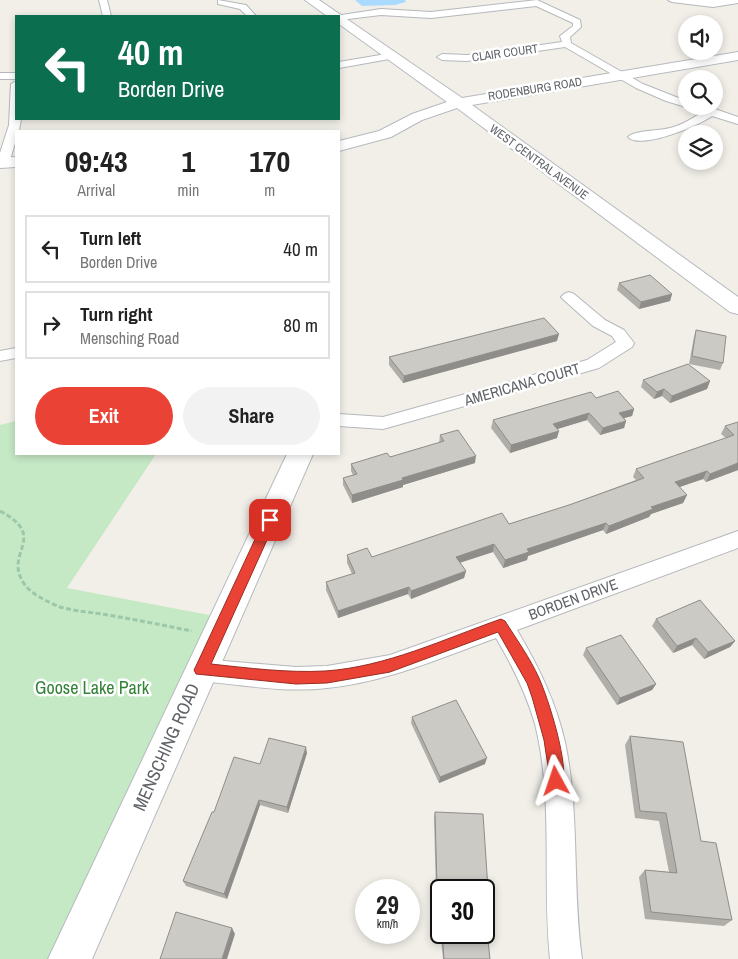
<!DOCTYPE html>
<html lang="en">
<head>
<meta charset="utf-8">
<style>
	:root { --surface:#fff; --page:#f2f2f2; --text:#222; --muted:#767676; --line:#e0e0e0; --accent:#ea4335 }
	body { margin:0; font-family:"Archivo Narrow",sans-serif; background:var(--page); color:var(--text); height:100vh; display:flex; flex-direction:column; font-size:19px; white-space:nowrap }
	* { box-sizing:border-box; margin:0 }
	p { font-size:16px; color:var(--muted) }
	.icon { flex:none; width:28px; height:28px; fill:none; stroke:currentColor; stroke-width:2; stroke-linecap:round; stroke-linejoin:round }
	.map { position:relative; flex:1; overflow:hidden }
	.sheet { position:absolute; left:15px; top:130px; width:325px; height:325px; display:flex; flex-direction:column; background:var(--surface); border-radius:0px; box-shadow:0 2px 8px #0003 }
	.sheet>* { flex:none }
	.banner { position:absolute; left:15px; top:15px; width:325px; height:105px; border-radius:0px; box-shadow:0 2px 8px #0003; background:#0b6e4f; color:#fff; overflow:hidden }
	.fabs { position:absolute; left:678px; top:15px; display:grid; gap:10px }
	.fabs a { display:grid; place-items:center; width:45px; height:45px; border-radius:50%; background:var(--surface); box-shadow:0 2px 8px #0003; font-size:25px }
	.speed { position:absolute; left:355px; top:879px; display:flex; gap:10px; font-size:25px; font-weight:700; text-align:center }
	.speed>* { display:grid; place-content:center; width:65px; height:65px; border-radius:50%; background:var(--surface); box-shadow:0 2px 8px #0003; line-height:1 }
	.speed small { font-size:12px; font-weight:400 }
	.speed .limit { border:2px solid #111; border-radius:8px; background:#fff; color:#111 }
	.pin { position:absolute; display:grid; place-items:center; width:42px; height:42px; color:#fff; margin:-21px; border-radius:10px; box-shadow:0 2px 8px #0006 }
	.me { position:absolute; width:55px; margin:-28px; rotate:355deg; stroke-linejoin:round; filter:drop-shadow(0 0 4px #0008) }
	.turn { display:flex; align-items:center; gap:18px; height:105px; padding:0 20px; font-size:22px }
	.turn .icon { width:65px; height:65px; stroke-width:2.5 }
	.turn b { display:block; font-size:35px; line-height:42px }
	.eta { display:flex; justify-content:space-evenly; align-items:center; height:85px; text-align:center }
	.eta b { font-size:30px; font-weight:800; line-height:35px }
	.primary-button { display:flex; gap:10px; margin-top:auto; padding:10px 20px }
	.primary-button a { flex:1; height:58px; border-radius:30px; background:var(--accent); color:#fff; font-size:20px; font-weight:800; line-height:58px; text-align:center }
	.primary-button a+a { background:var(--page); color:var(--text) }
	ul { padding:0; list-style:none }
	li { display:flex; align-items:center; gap:15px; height:68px; margin:0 10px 8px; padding:0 10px; border:2px solid var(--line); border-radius:0px }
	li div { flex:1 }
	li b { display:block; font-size:19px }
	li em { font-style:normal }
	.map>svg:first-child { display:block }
</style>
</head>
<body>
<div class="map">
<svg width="738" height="959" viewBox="0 0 738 959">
	<rect width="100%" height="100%" fill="#f1efe8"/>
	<path fill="#c5e8c5" d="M16 421V454H156L67 588 225 618 71 959H0V425Z"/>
	<path fill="#aadaff" d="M355 0H405L406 2 395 5 362 6Z"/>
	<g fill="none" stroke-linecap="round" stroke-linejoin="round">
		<defs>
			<path id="street" d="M99 0H107L111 16H103Z
				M218 0 246 5 256 16H247L240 9 218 4Z
				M537 0 580 20 581 27 570 37 571 43 643 84 686 101V106H690L686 107 666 101 636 88 565 47 467 61 442 60 437 57 442 54 467 55 562 42 560 36 573 26V23L536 6 431 18 381 15 339 20V16H335L381 9 431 12Z
				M668 0H738V3L713 7 672 2Z
				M392 53 397 56 395 58 339 68V62Z
				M0 73H16V79H0Z
				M16 81V119H21L19 131H16V140L9 163 3 167 0 166V153L9 125 11 84Z
				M696 106 715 109 738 117V124L712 116C698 126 641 150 628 137 635 130 660 131 670 128 682 125 692 119 702 112L696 110Z
				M569 292 574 294 605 320 624 330 634 343 632 347 599 368 383 429 339 426V414L383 417 587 360 616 342 612 336 593 326 564 300 561 297 564 294Z
				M16 348V358L0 361V351Z
				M738 531V548L517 630C538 665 556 702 565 742 580 813 572 887 582 959H550C542 881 554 800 535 724 526 693 512 665 496 638 440 658 387 682 327 688 286 693 242 685 201 681L192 678 189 670 192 662 201 659 296 667 327 666 390 655Z"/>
			<path id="secondary" d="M305 0H319L462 98 738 52V60L472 105 738 297V314L730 312 457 108 422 120 391 137 339 151V141L379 131 412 114 447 102 339 24V16H327Z
				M16 157V167L0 168V158Z
				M287 454H313L92 959H48Z"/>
		</defs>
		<use href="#street" stroke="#b5b8bc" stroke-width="2"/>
		<use href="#secondary" stroke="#b6babf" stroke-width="2"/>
		<path stroke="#9cc7a9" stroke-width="3" stroke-dasharray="5 2.5" stroke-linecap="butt" d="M0 511C49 537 4 552 23 582 30 594 48 602 60 607 74 611 88 612 102 614 132 619 162 625 192 631"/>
		<use href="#street" fill="#fff" fill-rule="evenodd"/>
		<use href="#secondary" fill="#fff" fill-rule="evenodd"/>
	</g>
	<path fill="#afaea9" d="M619 283 672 294 670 301 639 309 617 290Z
		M696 330 723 363 720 370 689 364 694 337Z
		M557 341 403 383 389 365V357Z
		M643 380 710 381 707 389 670 403 662 396 654 399 641 387Z
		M596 398 634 409 632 416 624 418 626 421 624 428 600 435 587 420 557 429V438L510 453 491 428 493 420Z
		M738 422V470L706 482 703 479 679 487 687 495 683 503 651 514 649 517 606 534 603 530 528 556 527 560 503 568 493 552 460 563 466 571 464 578 411 599 408 594 338 618 326 590V582L352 574 347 563V555L372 557 509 524 569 505 636 480 633 477 636 469 726 438 721 434 725 426Z
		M440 435 475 463 403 485V487L352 503 343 485V478L353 475 351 471V464L390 457 439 443Z
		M656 619 735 641 730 647 704 659 692 645 673 653 652 626Z
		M586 648 656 684 652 690 617 705 583 655Z
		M412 717 485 764 439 783 411 723Z
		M630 736 701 841 732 920 724 926 645 919 639 877 645 870 669 872 659 821 635 818 625 745Z
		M307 753 288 813 260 805 227 899 186 886 183 881 214 812 260 764Z
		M435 812 488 889 486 894H484V890H441V892H436L434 818Z
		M441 924V932H484L490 959H443L440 928Z"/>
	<path fill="#8f8d8a" d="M672 294 670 301 639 309 641 302Z
		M559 334 557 341 403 383 404 376Z
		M710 381 707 389 670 403 672 396Z
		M664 389 662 396 654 399 657 392Z
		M634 409 632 416 617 420 619 413Z
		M589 413 587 420 551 431 553 424Z
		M626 421 624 428 600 435 603 428Z
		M559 431 557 438 510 453 511 445Z
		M476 456 475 463 403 485V487L352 503V495L402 478Z
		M738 463V470L706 482 710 474Z
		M707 471 703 479 671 490 675 482Z
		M687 495 683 503 651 514 649 517 606 534 609 526 651 507Z
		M606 523 603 530 528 556 527 560 503 568 505 560 527 549Z
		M494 544 493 552 455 564 456 557Z
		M466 571 464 578 411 599V591Z
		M409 587 408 594 338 618V611Z
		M696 638 692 645 673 653 677 646Z
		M735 641 730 647 704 659 708 652Z
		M656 684 652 690 617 705 620 698Z
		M306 747 307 753 288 813 287 807Z
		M487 758 485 764 439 783 440 777Z
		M259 800 260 805 227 899 224 894Z
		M232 928 235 934 227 959H222Z"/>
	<path fill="#cccac5" stroke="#8f8d8a" d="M650 275 672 294 641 302 619 283Z
		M544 318 559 334 404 376 389 357Z
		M696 330 726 336 723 363 692 356Z
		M688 364 710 381 672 396 664 389 657 392 643 380Z
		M618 391 634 409 619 413 626 421 603 428 589 413 553 424 559 431 511 445 493 420 591 392 596 398Z
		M738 422V463L710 474 707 471 675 482 687 495 651 507 653 509 609 526 606 523 527 549 529 552 505 560 494 544 456 557 466 571 411 591 409 587 338 611 326 582 355 573 347 555 367 548 372 557 502 513 509 524 569 505 644 478 636 469 734 435 725 426Z
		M458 430 476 456 402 478 403 480 352 495 343 478 357 474 351 464 387 453 390 457 444 441 440 435Z
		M700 600 735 641 708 652 696 638 677 646 656 619Z
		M621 635 656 684 620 698 586 648Z
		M456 700 487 758 440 777 412 717Z
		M630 736 683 742 701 841 716 843 732 920 651 912 645 870 677 873 666 813 640 811Z
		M269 738 306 747 287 807 259 800 224 894 183 881 212 812H214L234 757 260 764Z
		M435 812 483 814 488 889 437 888Z
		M176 912 232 928 222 959H160Z
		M484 922H486L490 959H444L442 932H484Z"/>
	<path fill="#ea4335" stroke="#982c22" d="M270 515 274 516 276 520 211 664C248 668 287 673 325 671 386 667 444 639 501 619L505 621C517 640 530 658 539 678 548 698 570 766 562 786L556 789 551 786 544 740 532 697 527 683 498 632 390 672 327 683 296 684 196 674 194 670 196 666 264 520 266 516Z"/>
	<g text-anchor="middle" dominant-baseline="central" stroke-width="5" stroke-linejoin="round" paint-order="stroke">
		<g font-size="12" fill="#5f6368" stroke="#fff">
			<text transform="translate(505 53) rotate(-8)">CLAIR COURT</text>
			<text transform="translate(535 89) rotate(-9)">RODENBURG ROAD</text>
			<text transform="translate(539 162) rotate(36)">WEST CENTRAL AVENUE</text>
		</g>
		<g font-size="15" fill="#5f6368" stroke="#fff">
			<text transform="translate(522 384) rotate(-16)">AMERICANA COURT</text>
			<text transform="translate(573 599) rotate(-20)">BORDEN DRIVE</text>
		</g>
		<g font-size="18" fill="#348238" stroke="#fff">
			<text x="92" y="687">Goose Lake Park</text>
		</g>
		<g font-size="18" fill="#5f6368" stroke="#fff">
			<text transform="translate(166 747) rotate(-66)">MENSCHING ROAD</text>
		</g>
	</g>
</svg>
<div class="fabs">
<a><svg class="icon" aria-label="sound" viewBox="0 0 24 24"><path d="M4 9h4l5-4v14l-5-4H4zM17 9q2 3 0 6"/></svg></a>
<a><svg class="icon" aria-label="search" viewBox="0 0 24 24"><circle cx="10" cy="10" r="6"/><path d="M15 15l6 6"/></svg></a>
<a><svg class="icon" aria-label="layers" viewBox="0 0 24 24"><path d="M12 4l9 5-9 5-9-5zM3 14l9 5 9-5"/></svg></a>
</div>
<div class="speed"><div>29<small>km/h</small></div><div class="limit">30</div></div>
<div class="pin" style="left:270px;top:520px;background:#d93025"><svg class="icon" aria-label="arrive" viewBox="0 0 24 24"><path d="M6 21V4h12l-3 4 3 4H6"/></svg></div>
<svg class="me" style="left:556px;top:781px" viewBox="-20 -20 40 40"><path d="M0-17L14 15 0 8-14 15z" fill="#ea4335" stroke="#fff" stroke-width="4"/></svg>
<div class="banner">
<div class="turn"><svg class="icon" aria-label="left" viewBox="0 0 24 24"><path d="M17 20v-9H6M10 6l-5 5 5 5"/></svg><div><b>40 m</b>Borden Drive</div></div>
</div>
<section class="sheet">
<div class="eta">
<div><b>09:43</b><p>Arrival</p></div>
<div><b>1</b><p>min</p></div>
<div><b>170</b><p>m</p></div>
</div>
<ul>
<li><svg class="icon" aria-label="left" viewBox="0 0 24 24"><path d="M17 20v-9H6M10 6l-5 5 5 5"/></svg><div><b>Turn left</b><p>Borden Drive</p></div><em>40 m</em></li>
<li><svg class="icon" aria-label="right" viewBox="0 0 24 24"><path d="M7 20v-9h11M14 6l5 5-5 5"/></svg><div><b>Turn right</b><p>Mensching Road</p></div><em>80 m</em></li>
</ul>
<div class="primary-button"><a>Exit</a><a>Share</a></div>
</section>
</div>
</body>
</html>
